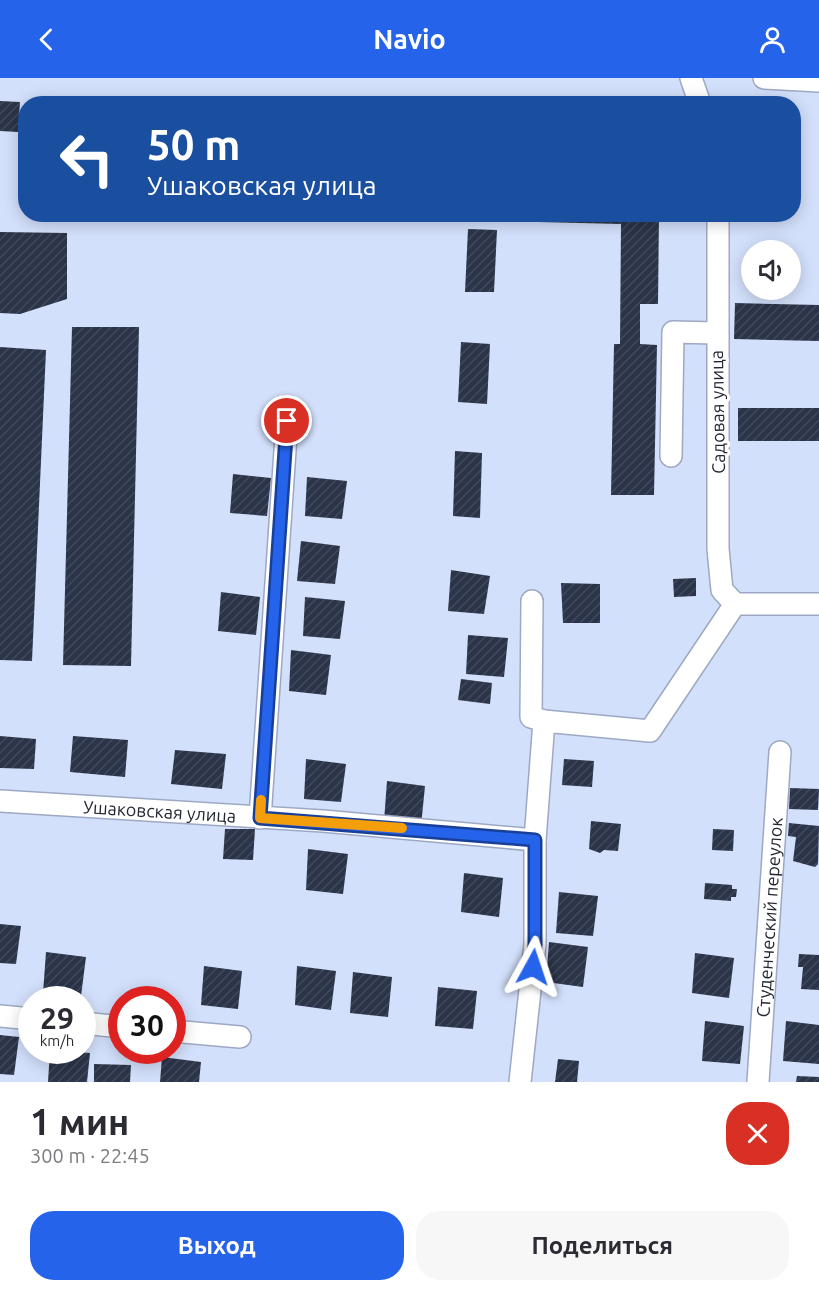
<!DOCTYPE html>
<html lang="ru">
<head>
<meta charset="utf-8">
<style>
	:root { --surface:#fff; --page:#f7f7f7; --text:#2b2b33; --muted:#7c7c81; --accent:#2563eb }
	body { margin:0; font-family:Ubuntu,sans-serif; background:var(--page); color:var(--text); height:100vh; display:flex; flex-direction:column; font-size:22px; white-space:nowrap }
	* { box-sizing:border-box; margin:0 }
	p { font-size:20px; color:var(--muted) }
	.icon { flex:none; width:33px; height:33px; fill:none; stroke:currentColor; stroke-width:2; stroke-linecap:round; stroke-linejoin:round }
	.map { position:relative; height:1004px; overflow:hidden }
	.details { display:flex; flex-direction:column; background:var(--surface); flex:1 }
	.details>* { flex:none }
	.top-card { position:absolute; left:18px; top:18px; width:783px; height:126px; border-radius:24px; box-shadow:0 3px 15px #0003; background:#1a4fa0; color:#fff; overflow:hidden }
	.tools { position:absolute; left:741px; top:162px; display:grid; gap:12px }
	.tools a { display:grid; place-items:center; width:60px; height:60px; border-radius:50%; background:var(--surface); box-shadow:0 3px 15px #0003; font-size:30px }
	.speed { position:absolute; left:18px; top:908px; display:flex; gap:12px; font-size:30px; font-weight:700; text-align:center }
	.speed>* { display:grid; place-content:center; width:78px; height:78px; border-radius:50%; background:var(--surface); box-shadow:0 3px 15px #0003; line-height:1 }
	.speed small { font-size:15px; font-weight:400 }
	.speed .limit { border:9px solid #d22; background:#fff; color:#111 }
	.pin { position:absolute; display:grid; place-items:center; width:51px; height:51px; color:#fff; margin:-26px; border:3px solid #fff; border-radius:50%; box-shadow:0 2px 6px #0007 }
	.me { position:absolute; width:66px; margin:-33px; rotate:5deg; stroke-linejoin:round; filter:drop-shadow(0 0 4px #0008) }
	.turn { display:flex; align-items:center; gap:21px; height:126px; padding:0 30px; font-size:27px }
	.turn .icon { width:78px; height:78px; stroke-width:2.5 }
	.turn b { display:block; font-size:42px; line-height:51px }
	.round { display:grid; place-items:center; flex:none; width:63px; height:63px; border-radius:24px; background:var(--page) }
	.overview { display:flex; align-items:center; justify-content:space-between; height:102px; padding:0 30px }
	h1 { font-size:36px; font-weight:600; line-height:45px }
	.action { display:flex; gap:12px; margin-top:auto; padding:12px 30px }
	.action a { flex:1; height:69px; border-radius:24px; background:var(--accent); color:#fff; font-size:24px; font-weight:600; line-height:69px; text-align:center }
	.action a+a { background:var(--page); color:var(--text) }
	header { display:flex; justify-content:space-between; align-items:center; height:78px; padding:0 30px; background:var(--accent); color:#fff; font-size:27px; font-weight:600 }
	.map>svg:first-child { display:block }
</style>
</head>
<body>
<header><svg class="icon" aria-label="back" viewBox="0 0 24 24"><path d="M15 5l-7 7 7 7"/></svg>Navio<svg class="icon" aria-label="person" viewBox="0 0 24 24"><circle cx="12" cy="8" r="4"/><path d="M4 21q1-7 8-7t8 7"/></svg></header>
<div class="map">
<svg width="819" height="1004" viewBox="0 0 819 1004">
	<defs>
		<pattern id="building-hatch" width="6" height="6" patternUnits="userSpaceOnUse" patternTransform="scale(1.5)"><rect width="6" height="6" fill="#2b3449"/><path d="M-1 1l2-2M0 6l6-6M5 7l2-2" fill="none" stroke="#41495b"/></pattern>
	</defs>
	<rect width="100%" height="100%" fill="#d3e0fb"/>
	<path fill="url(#building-hatch)" d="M0 23 20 24 18 54 0 53Z
		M538 136H659L658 226H640V266L657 267 654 417H611L614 266H620L621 146 538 144Z
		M468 151 497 152 494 214H465Z
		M0 154 67 155V221L20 236 0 235Z
		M735 225 819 227V263L734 261Z
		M72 249H139L131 588 63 587Z
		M461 264 490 266 487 326 458 324Z
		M0 269 46 272 32 583 0 582Z
		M738 330H819V363H738Z
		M455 373 482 375 480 440 453 438Z
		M233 396 271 400 267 438 230 435Z
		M307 399 347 403 342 441 305 438Z
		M301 463 340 468 335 506 297 503Z
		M451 492 490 498 484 536 448 533Z
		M696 500V518L674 519 673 501Z
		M561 505 600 506V545H563Z
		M221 514 260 519 256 557 218 553Z
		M305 519 345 523 340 561 303 558Z
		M468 557 508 560 504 599 466 596Z
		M291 572 331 577 326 617 289 613Z
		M461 601 492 605 490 626 458 622Z
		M0 658 36 661 34 691 0 690Z
		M73 658 128 662 125 699 70 694Z
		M175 672 226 676 222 711 171 706Z
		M306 681 346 686 341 724 304 721Z
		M564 681 594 683 592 709 562 707Z
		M387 703 425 708 421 748 384 743Z
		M790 710 819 711 818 732 789 731Z
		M591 743 621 746 618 773 604 772 600 775 589 771Z
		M789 745 819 748 818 786 815 789 793 783 796 759 788 758Z
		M225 751H255L253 782 223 781Z
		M713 751 734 752 733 773 712 772Z
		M308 771 348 776 343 816 306 812Z
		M464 795 503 800 499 839 461 834Z
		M705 805 732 807V811H737L736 819H731V823L704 821Z
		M559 814 598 818 593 858 556 855Z
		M0 846 21 848 16 886 0 885Z
		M549 864 588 869 583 909 546 904Z
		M46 874 86 879 81 918 43 915Z
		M695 875 734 880 729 920 692 915Z
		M799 876 819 877V912L801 911 803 889H798Z
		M204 888 242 893 238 931 201 927Z
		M297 888 336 893 331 932 295 927Z
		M353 894 392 899 388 939 350 935Z
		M438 909 477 913 473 951 435 948Z
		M705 943 744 948 740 986 702 983Z
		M786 943 819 947V986L783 983Z
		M0 957 19 959 14 997 0 996Z
		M50 972 90 975 87 1004H48Z
		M162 979 201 984 199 1004H160Z
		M558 981 579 983 577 1004H555Z
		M94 986 131 987 130 1004H94Z
		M797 998 819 999V1004H796Z"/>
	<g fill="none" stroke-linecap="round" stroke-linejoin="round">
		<defs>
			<g id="minor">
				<path d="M691 0 700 26"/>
				<path d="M764 0 819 3"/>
				<path d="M718 136V471L722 512 735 526"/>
				<path d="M671 378 673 254 716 255"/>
				<path d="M532 523 531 639 544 643"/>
				<path id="s1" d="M0 723 323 743 535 762"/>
				<path d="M260 740 287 343"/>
				<path d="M0 938 32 941"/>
				<path d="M82 945 122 949"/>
				<path d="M172 953 240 959"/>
				<path d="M520 1004 535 866V762L544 643 650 653 735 526H819"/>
				<path id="s2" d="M758 1004 780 674"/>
			</g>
		</defs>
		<use href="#minor" stroke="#9da9c3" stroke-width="24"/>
		<use href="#minor" stroke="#fff" stroke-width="21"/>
	</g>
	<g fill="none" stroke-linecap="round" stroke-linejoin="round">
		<defs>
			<path id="route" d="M287 343 260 740 535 762V866L533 889"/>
		</defs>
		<use href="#route" stroke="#184099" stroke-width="15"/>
		<use href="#route" stroke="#2563eb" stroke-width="10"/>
		<path stroke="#f59e0b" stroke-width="10" d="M261 722 260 740 402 750"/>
	</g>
	<g text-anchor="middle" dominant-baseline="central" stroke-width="6" stroke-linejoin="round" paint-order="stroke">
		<g font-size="18" fill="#242832" stroke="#fff">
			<text transform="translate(717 334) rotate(-91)">Садовая улица</text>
			<text stroke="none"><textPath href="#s1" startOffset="160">Ушаковская улица</textPath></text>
			<text stroke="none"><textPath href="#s2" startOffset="165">Студенческий переулок</textPath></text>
		</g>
	</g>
</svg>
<div class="tools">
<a><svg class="icon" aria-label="sound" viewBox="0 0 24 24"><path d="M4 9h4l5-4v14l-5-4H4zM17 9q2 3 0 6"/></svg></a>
</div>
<div class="speed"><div>29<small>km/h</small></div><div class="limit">30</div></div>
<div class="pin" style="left:287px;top:343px;background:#d93025"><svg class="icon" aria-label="arrive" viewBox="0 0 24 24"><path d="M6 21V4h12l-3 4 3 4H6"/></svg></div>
<svg class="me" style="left:533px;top:889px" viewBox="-20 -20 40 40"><path d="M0-17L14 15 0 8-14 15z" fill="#2563eb" stroke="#fff" stroke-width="4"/></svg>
<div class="top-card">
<div class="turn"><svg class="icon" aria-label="left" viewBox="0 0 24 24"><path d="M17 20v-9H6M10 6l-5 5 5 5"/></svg><div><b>50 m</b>Ушаковская улица</div></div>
</div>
</div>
<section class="details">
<div class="overview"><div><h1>1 мин</h1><p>300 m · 22:45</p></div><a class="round" style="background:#d93025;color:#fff"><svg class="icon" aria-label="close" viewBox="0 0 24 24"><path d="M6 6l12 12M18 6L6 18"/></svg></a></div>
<div class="action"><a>Выход</a><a>Поделиться</a></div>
</section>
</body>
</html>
